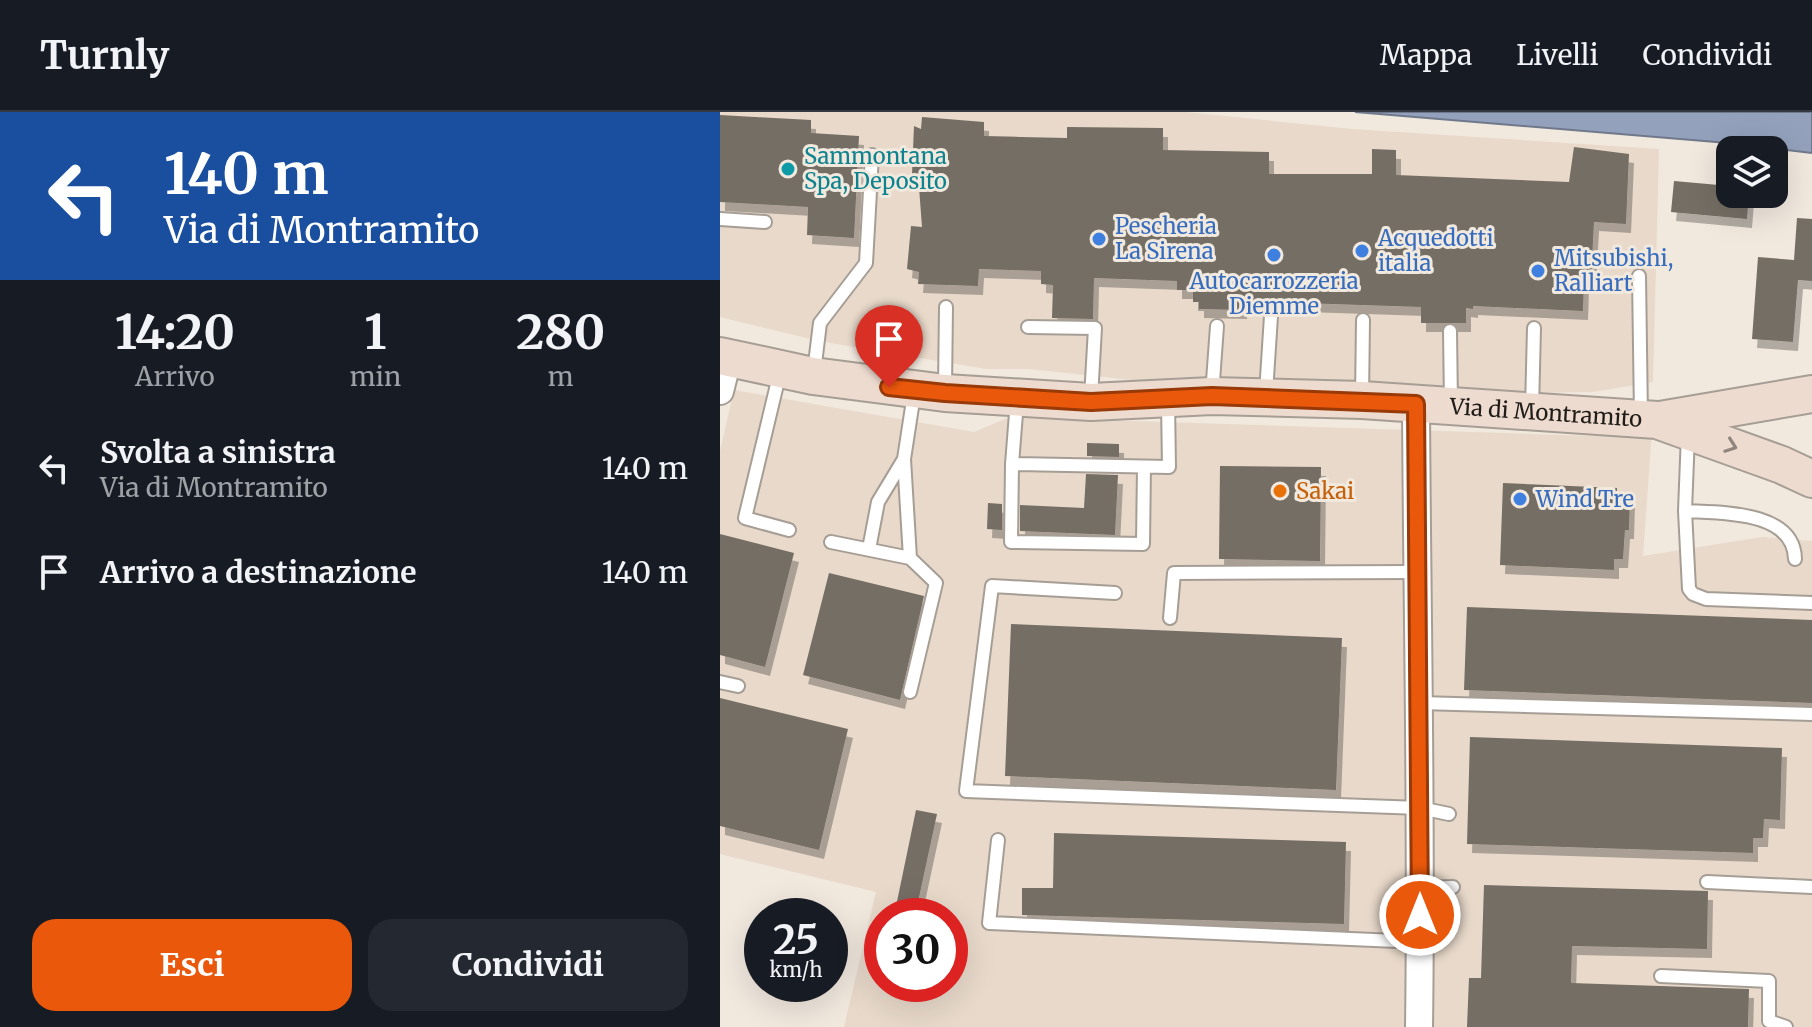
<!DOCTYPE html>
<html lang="it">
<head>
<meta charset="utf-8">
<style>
	:root { --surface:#171b24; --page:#242831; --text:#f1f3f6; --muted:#9ea1a6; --line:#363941; --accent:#ea580c }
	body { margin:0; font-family:Merriweather,serif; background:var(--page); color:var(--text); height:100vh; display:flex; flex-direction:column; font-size:30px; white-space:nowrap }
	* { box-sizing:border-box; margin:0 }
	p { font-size:26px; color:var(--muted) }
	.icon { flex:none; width:44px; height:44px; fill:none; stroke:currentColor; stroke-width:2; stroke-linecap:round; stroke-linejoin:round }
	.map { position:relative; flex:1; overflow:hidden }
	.sheet { display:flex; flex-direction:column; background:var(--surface); width:720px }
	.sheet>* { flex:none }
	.guide { background:#1a4fa0; color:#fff; overflow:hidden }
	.tools { position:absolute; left:996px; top:24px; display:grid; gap:16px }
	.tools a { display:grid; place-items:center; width:72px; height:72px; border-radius:16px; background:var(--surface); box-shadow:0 8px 32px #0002; font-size:40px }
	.speed { position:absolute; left:24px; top:786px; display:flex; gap:16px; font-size:40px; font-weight:700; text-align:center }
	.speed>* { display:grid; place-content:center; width:104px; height:104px; border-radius:50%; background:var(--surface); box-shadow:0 8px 32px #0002; line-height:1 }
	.speed small { font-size:20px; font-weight:400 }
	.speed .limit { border:12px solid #d22; background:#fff; color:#111 }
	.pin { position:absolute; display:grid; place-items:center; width:68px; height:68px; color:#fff; margin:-82px -34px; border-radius:50% 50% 50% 0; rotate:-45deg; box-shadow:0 0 8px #0007 }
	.pin .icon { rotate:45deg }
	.me { position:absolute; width:88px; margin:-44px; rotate:0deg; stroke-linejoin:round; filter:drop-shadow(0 0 6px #0008) }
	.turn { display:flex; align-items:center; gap:28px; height:168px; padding:0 32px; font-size:36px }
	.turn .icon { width:104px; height:104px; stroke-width:2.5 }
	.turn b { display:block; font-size:56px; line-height:68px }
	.eta { display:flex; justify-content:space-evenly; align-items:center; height:136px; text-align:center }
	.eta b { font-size:48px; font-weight:700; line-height:56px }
	.cta { display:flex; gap:16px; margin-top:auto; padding:16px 32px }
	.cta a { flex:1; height:92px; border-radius:24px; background:var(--accent); color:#fff; font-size:32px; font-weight:700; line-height:92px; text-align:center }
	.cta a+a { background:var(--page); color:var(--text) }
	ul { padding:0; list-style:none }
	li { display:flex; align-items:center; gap:24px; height:104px; padding:0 32px }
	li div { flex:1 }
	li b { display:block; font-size:30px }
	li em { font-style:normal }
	header { display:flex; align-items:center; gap:48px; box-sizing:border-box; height:112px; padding:0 40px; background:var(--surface); border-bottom:2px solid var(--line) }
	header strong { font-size:38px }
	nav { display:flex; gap:44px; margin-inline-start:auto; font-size:28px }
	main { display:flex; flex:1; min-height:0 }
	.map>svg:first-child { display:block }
</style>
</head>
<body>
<header>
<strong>Turnly</strong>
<nav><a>Mappa</a><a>Livelli</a><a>Condividi</a></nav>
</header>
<main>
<section class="sheet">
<div class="guide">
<div class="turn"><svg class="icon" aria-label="left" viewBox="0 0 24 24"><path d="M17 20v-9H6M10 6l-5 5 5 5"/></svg><div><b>140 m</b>Via di Montramito</div></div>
</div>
<div class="eta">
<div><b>14:20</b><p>Arrivo</p></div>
<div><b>1</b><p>min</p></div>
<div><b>280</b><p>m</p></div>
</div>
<ul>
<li><svg class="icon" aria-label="left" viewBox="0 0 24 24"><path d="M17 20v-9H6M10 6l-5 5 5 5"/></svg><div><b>Svolta a sinistra</b><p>Via di Montramito</p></div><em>140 m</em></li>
<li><svg class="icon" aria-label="arrive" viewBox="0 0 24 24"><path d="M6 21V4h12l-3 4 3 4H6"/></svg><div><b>Arrivo a destinazione</b></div><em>140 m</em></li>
</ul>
<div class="cta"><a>Esci</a><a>Condividi</a></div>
</section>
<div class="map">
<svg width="1092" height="915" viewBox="0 0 1092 915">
	<defs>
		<filter id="shadow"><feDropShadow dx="5" dy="9" stdDeviation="0" flood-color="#0004"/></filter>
	</defs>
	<rect width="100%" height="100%" fill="#f1e8de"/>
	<path fill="#e8d9ca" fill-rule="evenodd" d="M0 0H465L632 17 939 37 933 270 873 280 803 281 450 272 309 257H266L99 229 0 205Z
		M14 278 254 320 290 305 872 324 932 318 923 444 1042 425 1092 429V915H124L156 780 0 742V339ZM162 804H230V872H162Z"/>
	<path fill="#93a1bc" stroke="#70798b" stroke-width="2" d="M635 0H1092V41L996 30Z"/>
	<path fill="#756e65" filter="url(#shadow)" d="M0 3 91 8V21L139 24 134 126 87 123 88 95 0 90Z
		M202 5 264 10V24L347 26V15L443 16V38L549 40V62H652V37L676 38V63L849 70 854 35 909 42 906 112 874 110 871 168 864 167 863 199 753 194V197L746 196V211H701V195L522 189V198L479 197V190H473V178H457V169L374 166 373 207 332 206 333 173 321 172V159L259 157 258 174 198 172 199 160 187 157 191 114 202 115 198 62H192L194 14 201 17Z
		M954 69 1010 74V82H1029L1027 107 951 100Z
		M1077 106 1092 107V169L1078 168 1073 230 1032 227 1038 145 1074 148Z
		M367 331 399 332V345L367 344Z
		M500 354 601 355 600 449 499 447Z
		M366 362 398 363 395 423 300 419V393L364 396Z
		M783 371 897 376V382L910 383 909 418H905L903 447H894V458L780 453Z
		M268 391 282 392V418L267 417Z
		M0 422 74 441 45 555 0 543Z
		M109 461 204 484 180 588 83 563Z
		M747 495 1092 508V591L744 578Z
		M291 512 622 526 616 678 285 664Z
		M0 586 128 617 99 738 0 714Z
		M750 625 1062 636 1060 708 1044 707 1043 726H1033V741L747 732Z
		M196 698 217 702 195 804H174Z
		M334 721 626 730 624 812 302 803V776H333Z
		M764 773 988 779 987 837 852 834 851 871 1029 877 1028 915H747L749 866H761Z"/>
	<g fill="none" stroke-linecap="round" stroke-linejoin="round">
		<defs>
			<path id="service" d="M0 107 45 110
				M919 164 921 305
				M308 215 375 216 371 286
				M730 219 731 292
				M60 260 25 406 69 418
				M94 260 100 211 146 151 152 43
				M225 276 226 195
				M546 281 551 204
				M492 283 497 214
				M642 285 643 208
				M297 289 292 352 449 355 448 290
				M812 297 814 216
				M968 322 965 399 969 477 973 482 986 487 1092 491
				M184 347 190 446
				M292 352 291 430 423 432 424 355
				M965 399C999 401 1074 398 1075 447
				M111 430 190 446 216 471 190 580
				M149 437 158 390 184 347 194 282
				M395 481 272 474 246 679 700 696 729 702
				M450 506 454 461 696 460
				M0 570 18 574
				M700 591 1092 602
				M278 728 269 811 700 830
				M987 770 1092 775
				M700 776 733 775
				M941 864 1049 869V909L1066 915"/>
			<path id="minor" d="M0 279 8 247
				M696 292C697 500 702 707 699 915"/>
			<g id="secondary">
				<path id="s1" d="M0 244 93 264 225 281 371 290 492 284 642 288 937 308 1062 353 1092 367"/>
				<path d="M940 308 1092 282"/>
			</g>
		</defs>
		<use href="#service" stroke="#a69e95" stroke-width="16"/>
		<use href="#minor" stroke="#a69e95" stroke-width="30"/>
		<use href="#secondary" stroke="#a69e95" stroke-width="40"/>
		<use href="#service" stroke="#fff" stroke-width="12"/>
		<use href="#minor" stroke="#fff" stroke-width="26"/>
		<use href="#secondary" stroke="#eedbd0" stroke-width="36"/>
	</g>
	<defs><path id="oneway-chevron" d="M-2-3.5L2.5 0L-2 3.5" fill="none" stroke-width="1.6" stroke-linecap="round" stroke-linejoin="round" transform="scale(2)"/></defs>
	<use stroke="#91867e" href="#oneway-chevron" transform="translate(1011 334) rotate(20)"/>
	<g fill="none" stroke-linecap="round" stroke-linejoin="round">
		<defs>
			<path id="route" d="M169 275 225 281 371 290 492 284 696 292 700 803"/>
		</defs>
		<use href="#route" stroke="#983908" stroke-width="20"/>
		<use href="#route" stroke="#ea580c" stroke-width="14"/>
	</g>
	<circle fill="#0f9aa8" stroke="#f1e8de" stroke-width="3" cx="68" cy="57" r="8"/>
	<g fill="#3f7fe0" stroke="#f1e8de" stroke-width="3">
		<circle cx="379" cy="127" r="8"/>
		<circle cx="642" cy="139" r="8"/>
		<circle cx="554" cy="143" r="8"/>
		<circle cx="818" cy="159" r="8"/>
		<circle cx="800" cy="387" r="8"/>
	</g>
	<circle fill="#e8710a" stroke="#f1e8de" stroke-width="3" cx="560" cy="379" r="8"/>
	<g text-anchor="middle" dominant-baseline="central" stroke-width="6" stroke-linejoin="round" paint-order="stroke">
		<g font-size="22" fill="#0d838f" stroke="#f1e8de" text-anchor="start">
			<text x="84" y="44">Sammontana<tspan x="84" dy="25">Spa, Deposito</tspan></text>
		</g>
		<g font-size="22" fill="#366cbe" stroke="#f1e8de" text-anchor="start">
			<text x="395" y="114">Pescheria<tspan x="395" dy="25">La Sirena</tspan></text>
			<text x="658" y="126">Acquedotti<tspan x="658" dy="25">italia</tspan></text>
			<text x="834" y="146">Mitsubishi,<tspan x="834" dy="25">Ralliart</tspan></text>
			<text x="554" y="169" text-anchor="middle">Autocarrozzeria<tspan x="554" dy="25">Diemme</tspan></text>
			<text x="816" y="387">Wind Tre</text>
		</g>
		<g font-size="22" fill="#201d19" stroke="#f1e8de">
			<text stroke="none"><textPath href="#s1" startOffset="830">Via di Montramito</textPath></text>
		</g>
		<g font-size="22" fill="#c56008" stroke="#f1e8de" text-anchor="start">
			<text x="576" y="379">Sakai</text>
		</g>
	</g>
</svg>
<div class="tools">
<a><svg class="icon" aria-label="layers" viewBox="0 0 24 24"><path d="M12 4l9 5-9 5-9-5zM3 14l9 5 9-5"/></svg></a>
</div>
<div class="speed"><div>25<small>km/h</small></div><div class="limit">30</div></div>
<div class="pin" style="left:169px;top:275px;background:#d93025"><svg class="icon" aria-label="arrive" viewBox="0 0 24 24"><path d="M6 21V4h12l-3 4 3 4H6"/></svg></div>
<svg class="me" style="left:700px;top:803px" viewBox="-20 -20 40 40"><circle r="17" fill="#ea580c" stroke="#fff" stroke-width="3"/><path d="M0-11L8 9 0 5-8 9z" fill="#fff"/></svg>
</div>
</main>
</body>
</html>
